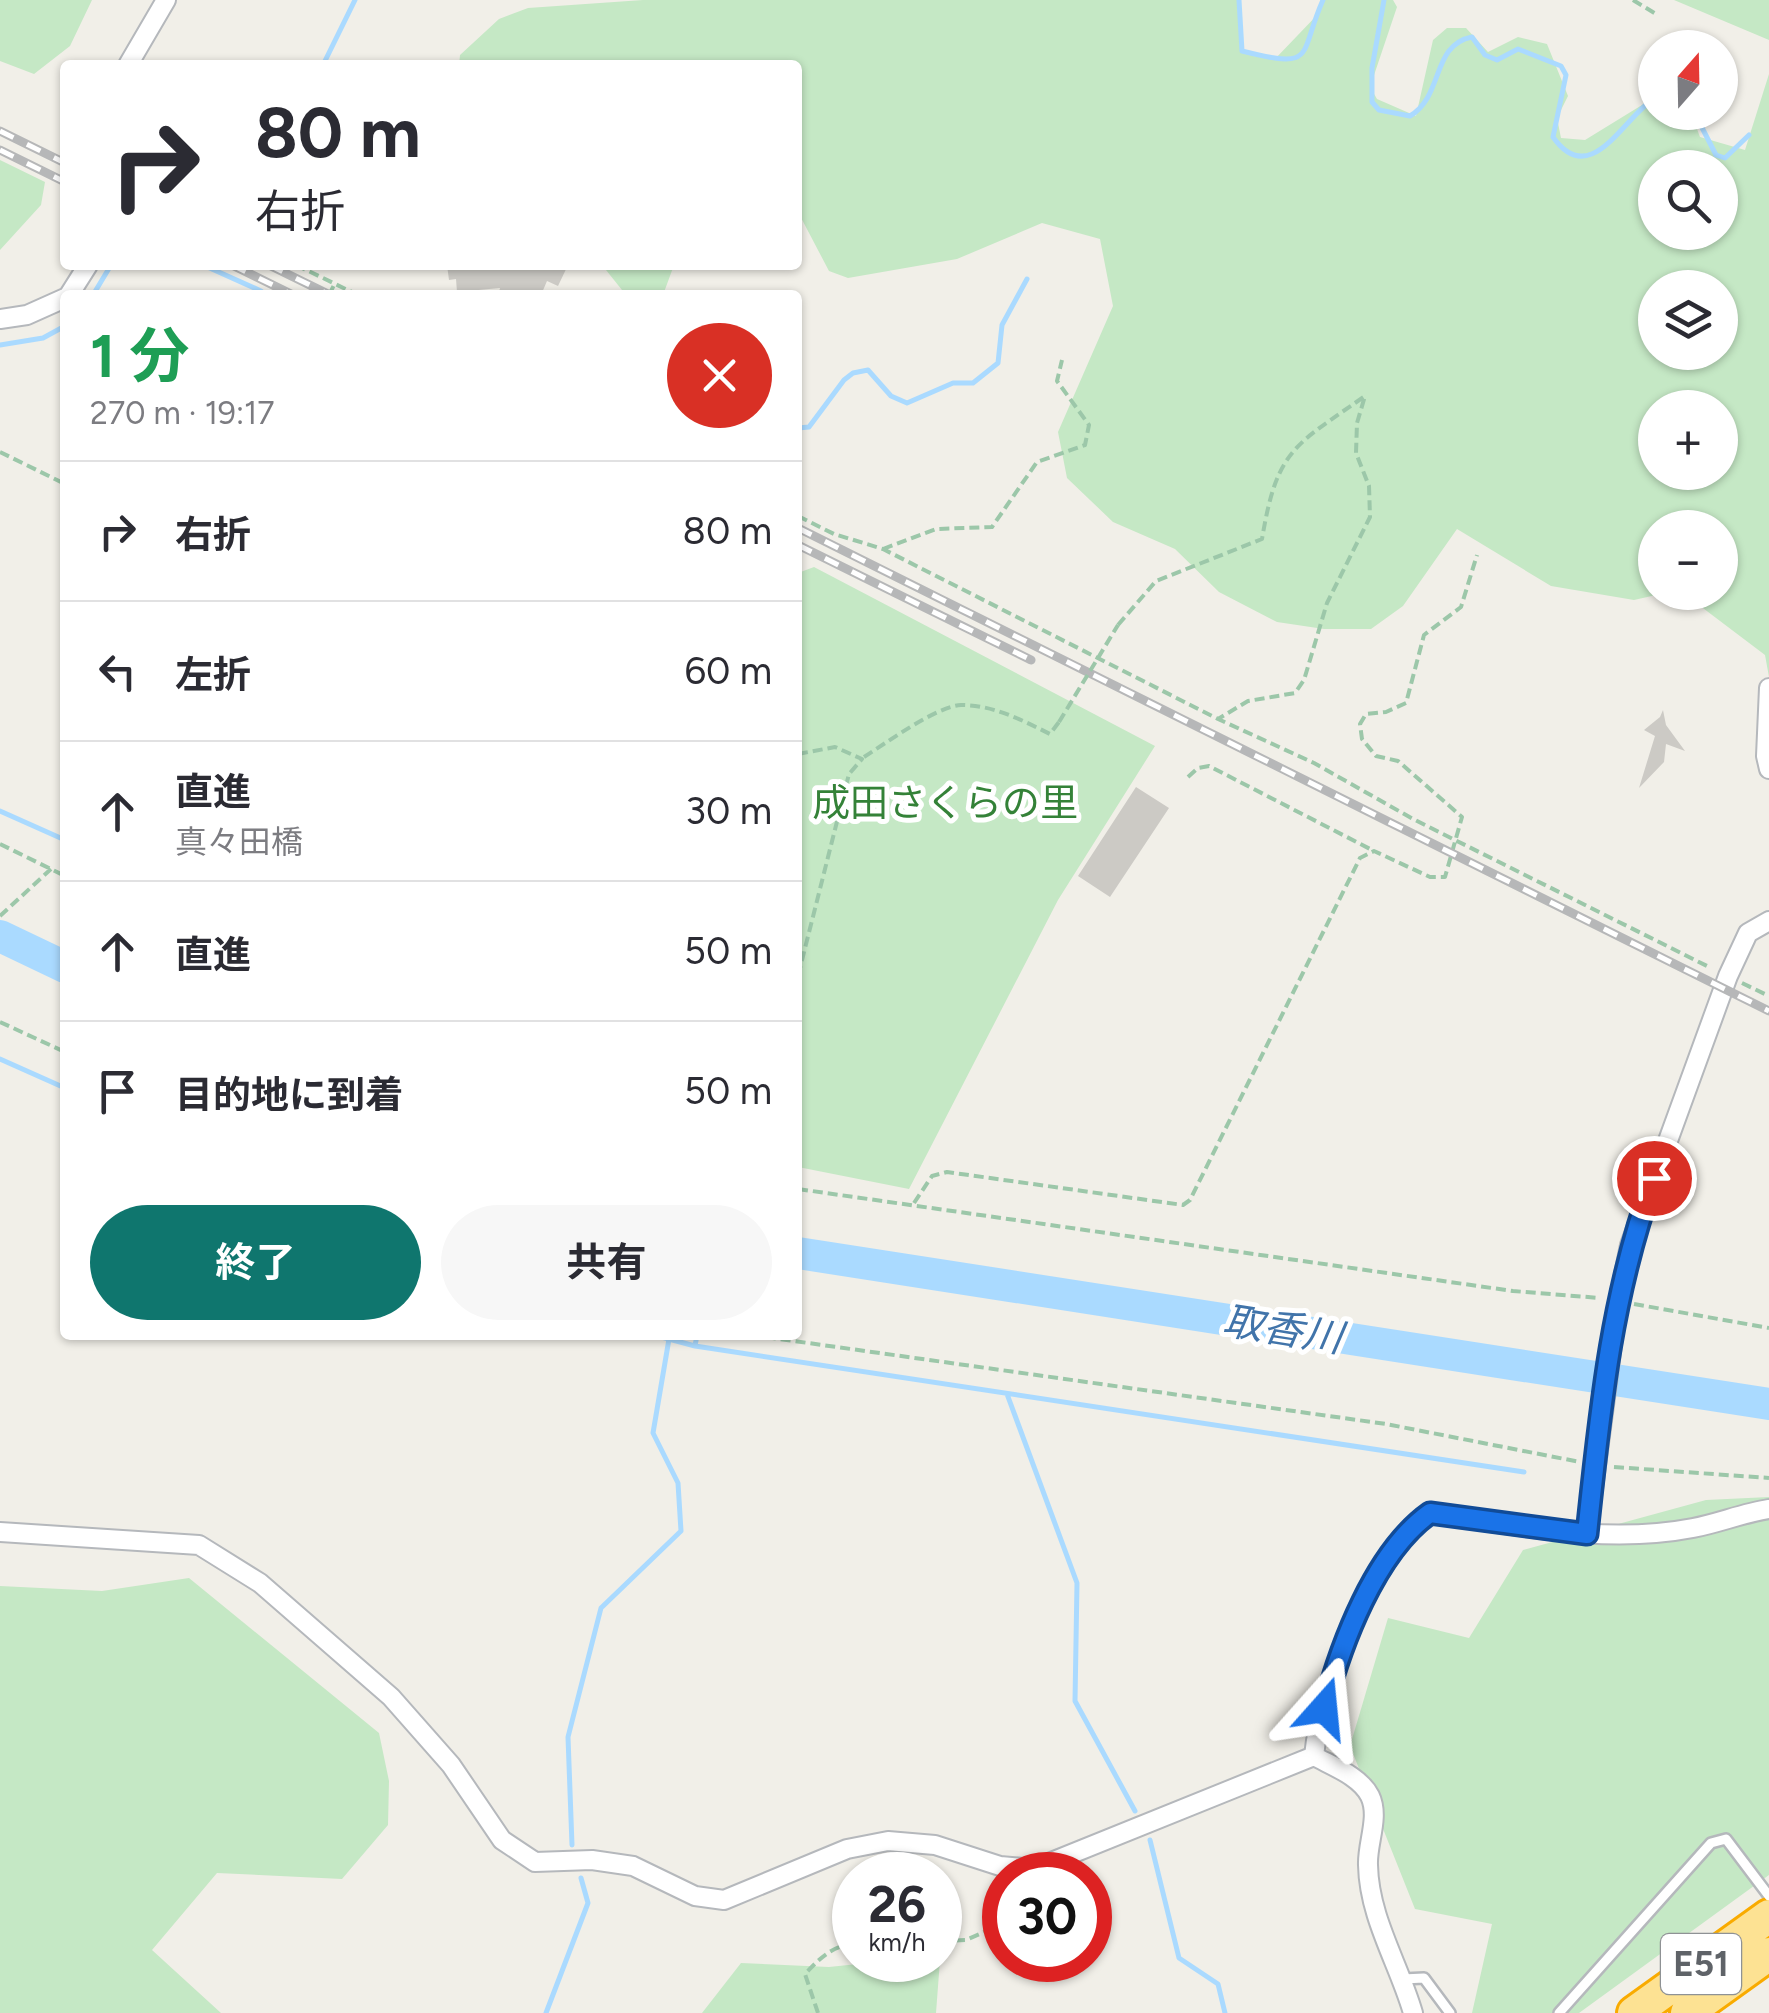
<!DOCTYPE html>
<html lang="ja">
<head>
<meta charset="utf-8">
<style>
	:root { --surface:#fff; --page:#f7f7f7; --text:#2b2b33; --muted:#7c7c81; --line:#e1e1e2; --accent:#0f766e }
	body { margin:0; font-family:Figtree,"Noto Sans JP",sans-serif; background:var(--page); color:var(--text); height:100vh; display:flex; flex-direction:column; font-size:38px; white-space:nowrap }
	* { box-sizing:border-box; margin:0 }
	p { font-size:32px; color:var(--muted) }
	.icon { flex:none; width:55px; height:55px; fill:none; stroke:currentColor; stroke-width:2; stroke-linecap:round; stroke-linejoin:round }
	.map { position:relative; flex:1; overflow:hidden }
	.panel { position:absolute; left:60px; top:290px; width:742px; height:1050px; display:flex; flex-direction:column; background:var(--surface); border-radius:10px; box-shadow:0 2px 8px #0004 }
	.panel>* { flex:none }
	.guide { position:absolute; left:60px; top:60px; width:742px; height:210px; border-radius:10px; box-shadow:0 2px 8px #0004; background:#fff; color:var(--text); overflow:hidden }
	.needle { width:65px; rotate:20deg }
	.controls { position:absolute; left:1638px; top:30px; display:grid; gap:20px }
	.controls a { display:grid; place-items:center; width:100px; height:100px; border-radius:50%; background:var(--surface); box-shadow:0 2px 8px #0004; font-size:50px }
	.speed { position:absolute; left:832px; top:1852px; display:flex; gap:20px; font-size:50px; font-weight:700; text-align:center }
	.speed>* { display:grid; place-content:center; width:130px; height:130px; border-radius:50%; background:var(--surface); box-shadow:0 2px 8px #0004; line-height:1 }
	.speed small { font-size:25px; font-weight:400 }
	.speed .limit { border:15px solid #d22; background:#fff; color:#111 }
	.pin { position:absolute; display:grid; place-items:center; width:85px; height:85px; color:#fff; margin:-42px; border:5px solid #fff; border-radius:50%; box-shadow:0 2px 10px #0007 }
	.me { position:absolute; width:110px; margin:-55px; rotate:18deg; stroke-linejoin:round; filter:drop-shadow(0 0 8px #0008) }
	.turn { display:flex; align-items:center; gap:35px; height:210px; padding:0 30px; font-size:45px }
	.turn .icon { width:130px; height:130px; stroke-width:2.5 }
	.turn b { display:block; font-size:70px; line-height:85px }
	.round { display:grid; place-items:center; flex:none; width:105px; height:105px; border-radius:52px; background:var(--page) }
	.overview { display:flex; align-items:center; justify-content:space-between; height:170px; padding:0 30px }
	h1 { font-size:60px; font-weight:700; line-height:75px; color:#1e9e55 }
	.action { display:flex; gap:20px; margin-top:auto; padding:20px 30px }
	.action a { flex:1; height:115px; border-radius:60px; background:var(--accent); color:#fff; font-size:40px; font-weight:700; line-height:115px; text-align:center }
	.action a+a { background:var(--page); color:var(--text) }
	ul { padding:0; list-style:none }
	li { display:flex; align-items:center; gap:30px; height:140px; padding:0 30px; border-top:2px solid var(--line) }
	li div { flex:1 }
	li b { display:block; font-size:38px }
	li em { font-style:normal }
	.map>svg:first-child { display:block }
</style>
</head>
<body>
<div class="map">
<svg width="1769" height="2013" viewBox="0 0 1769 2013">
	<rect width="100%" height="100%" fill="#f1efe8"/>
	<path fill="#c5e8c5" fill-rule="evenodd" d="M0 0H92L70 46 34 74 0 61Z
		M643 0H1238L1240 48 1274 60 1320 12 1321 0H1393L1397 7 1370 87 1377 99 1416 116 1433 40 1447 28H1466L1488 52 1518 37 1547 44 1568 96 1557 118 1561 138 1585 140 1655 97V112L1691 113 1700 137 1745 150 1769 74V677L1765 655 1683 593 1720 592V528H1655V592L1665 593 1634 600 1551 586 1457 529 1403 606 1371 629H1324L1277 622 1219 592 1175 549 1113 522 1067 478 1058 432 1113 306 1100 239 1042 223 957 259 848 278 829 271 798 212V65H459L460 55 499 19 528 8ZM1655 168H1720V232H1655ZM1655 288H1720V352H1655ZM1655 408H1720V472H1655Z
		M1674 0H1769V40Z
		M0 160 45 182 41 205 0 250Z
		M602 265H674L663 295H626Z
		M814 567 1155 746 1058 900 909 1189 798 1167V573Z
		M1769 1497V1875L1579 2013H1472L1492 1924 1415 1909 1350 1746 1388 1618 1469 1638 1523 1550 1706 1500Z
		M189 1578 379 1733 389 1781 388 1825 342 1879 217 1873 152 1950 221 2013H0V1586L102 1591Z
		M896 1960H940L936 2013H702L741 1963 829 1967Z"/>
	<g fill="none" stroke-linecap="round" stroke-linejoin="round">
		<path stroke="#aadaff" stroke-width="5" d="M1239 0 1242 51C1318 70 1298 56 1323 0
			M1384 0 1372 68V102L1379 110 1410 116C1444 96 1431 45 1472 37L1485 55 1497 60 1518 49 1561 66 1566 75 1553 137C1591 191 1624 116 1655 98
			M323 65 355 0
			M1694 112 1716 155 1725 158 1749 135
			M203 265 261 291
			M93 295 111 265
			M0 345 43 338 65 326
			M798 428 809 427 844 380 853 373 868 370 891 396 907 403 953 383H973L998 363 1002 325 1027 279
			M0 811 65 840
			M0 1059 65 1088
			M654 1335 695 1346 1524 1472
			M695 1346 697 1335
			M1007 1394 1077 1583 1075 1701 1135 1811
			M1150 1840 1179 1958 1218 1984 1225 2013
			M572 1845 568 1737 601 1608 681 1531 678 1483 653 1433 669 1339
			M546 2013 588 1903 581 1878"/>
		<path stroke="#aadaff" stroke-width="32" d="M0 936 65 967
			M798 1253 1769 1404"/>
	</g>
	<path fill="#cccac5" d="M447 265H568L558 286 547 281 541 295H498L500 288 457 292 456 279 449 280Z
		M1663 710 1666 725 1685 751 1666 744 1664 762 1639 788 1655 736 1644 730 1660 717Z
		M1136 787 1169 808 1110 897 1078 876Z"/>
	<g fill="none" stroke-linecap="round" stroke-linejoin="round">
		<defs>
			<path id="service" d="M1403 1979 1424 1978 1450 2013
				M1559 2013 1711 1843 1726 1839 1769 1896"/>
			<path id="minor" d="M128 65 166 0
				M69 295 88 265
				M0 319 27 315 65 298
				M1769 688 1766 756 1769 769
				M0 1532 199 1545 260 1583 391 1697 451 1765 502 1840 535 1862 592 1860 633 1866 695 1896 724 1900 847 1849 888 1841 935 1845 1000 1866 1034 1869 1314 1756C1332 1766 1360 1776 1370 1796 1380 1817 1367 1843 1368 1865 1369 1918 1399 1964 1413 2013
				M1587 1534 1616 1314 1630 1245 1728 976 1748 933 1769 921
				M1314 1756C1321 1684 1371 1556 1430 1513 1517 1525 1605 1545 1693 1528 1719 1523 1743 1513 1769 1509"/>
			<path id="motorway" d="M1634 2013 1769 1916
				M1687 2013 1769 1954"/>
		</defs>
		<use href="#service" stroke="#b5b8bc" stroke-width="14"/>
		<use href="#minor" stroke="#b5b8bc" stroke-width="22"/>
		<use href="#motorway" stroke="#f9ab00" stroke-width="38"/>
		<path stroke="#9cc7a9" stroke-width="4" stroke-dasharray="10 5" stroke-linecap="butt" d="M1633 0 1656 14
			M296 265 358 295
			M329 295 335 283
			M0 452 65 484
			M798 516 834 534 883 549 1218 719 1314 763 1413 819 1711 968
			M883 549 936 529 992 527 1037 462 1085 445 1089 425 1057 381 1062 360
			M1118 625 1156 581 1262 539C1277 449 1294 446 1365 396L1357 423 1356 453 1369 486 1370 517 1327 603 1304 680 1295 693 1248 701 1218 719
			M798 754 835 747 862 759 849 774 798 976
			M864 757C886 743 937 706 961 705 993 705 1022 720 1050 734L1059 722
			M1188 777 1198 768 1209 766 1374 851
			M63 816 65 812
			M0 844 65 876
			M0 916 51 869
			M1742 983 1769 996
			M0 1022 65 1052
			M798 1189 1513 1291 1600 1298
			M914 1203 932 1176 947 1172 1183 1205 1190 1200 1360 858 1374 851 1430 877H1445L1462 817 1398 761 1376 756 1362 739 1360 724 1366 714 1386 712 1406 703 1424 635 1461 607 1477 555
			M1634 1304 1769 1328
			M751 1335 1386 1424 1580 1462
			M1614 1467 1769 1478
			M940 1941 966 1940 1005 1923
			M818 2013 805 1974C820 1958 833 1945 855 1944"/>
		<use href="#service" stroke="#fff" stroke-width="9"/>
		<use href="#minor" stroke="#fff" stroke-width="18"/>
		<use href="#motorway" stroke="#fde293" stroke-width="32"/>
		<defs>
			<path id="rail" d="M0 131 65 163
				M0 150 65 182
				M232 265 293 295
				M269 265 330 295
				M798 528 1769 1011
				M798 545 1031 660"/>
		</defs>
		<use href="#rail" stroke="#b6b7b8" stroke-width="9"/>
		<use href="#rail" stroke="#fff" stroke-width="5" stroke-dasharray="15" stroke-linecap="butt"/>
		<path stroke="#9cc7a9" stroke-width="4" stroke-dasharray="10 5" stroke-linecap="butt" d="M1059 722 1118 625"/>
	</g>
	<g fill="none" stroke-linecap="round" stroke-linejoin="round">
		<defs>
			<path id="route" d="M1324 1708C1341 1644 1375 1552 1430 1513L1587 1534C1600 1411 1611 1295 1654 1178"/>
		</defs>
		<use href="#route" stroke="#114b97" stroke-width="25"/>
		<use href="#route" stroke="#1a73e8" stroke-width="18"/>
	</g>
	<g text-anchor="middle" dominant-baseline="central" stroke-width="10" stroke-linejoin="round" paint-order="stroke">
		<rect fill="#fff" stroke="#8f9295" stroke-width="2.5" x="1661" y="1934" width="80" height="60" rx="8"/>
		<g font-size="35" font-weight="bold" fill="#5f6368">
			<text x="1701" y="1964">E51</text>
		</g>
		<g font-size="38" fill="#348238" stroke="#fff">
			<text x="945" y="803">成田さくらの里</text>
		</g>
		<g font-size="40" font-style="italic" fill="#4174aa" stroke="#fff">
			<text transform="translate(1283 1329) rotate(9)">取香川</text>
		</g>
	</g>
</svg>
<div class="controls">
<a><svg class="needle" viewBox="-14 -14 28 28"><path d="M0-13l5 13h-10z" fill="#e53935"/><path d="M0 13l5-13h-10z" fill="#7c7c81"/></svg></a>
<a><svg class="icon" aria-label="search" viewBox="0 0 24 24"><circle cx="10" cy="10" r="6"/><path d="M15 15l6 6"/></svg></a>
<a><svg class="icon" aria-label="layers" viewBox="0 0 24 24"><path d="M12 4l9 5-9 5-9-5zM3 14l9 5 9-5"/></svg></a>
<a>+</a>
<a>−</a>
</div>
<div class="speed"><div>26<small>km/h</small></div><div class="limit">30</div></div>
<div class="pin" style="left:1654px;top:1178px;background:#d93025"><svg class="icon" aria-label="arrive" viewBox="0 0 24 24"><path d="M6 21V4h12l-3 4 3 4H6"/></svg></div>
<svg class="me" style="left:1324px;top:1708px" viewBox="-20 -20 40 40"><path d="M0-17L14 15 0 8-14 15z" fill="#1a73e8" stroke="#fff" stroke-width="4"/></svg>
<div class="guide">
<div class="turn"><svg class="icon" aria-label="right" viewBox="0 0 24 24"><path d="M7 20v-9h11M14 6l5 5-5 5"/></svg><div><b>80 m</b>右折</div></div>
</div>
<section class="panel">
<div class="overview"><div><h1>1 分</h1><p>270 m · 19:17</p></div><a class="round" style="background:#d93025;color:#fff"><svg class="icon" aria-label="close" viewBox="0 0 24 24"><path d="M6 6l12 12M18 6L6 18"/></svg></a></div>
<ul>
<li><svg class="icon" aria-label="right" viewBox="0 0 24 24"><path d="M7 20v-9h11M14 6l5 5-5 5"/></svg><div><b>右折</b></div><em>80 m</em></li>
<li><svg class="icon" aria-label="left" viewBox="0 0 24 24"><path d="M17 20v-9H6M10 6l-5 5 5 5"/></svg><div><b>左折</b></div><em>60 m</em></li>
<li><svg class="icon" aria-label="ahead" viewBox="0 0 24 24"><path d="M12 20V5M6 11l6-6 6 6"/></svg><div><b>直進</b><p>真々田橋</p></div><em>30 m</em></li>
<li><svg class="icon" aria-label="ahead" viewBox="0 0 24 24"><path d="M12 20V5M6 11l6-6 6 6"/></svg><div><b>直進</b></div><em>50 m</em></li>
<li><svg class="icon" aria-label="arrive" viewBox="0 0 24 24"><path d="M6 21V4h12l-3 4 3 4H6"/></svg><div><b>目的地に到着</b></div><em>50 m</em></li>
</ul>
<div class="action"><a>終了</a><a>共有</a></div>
</section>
</div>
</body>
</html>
